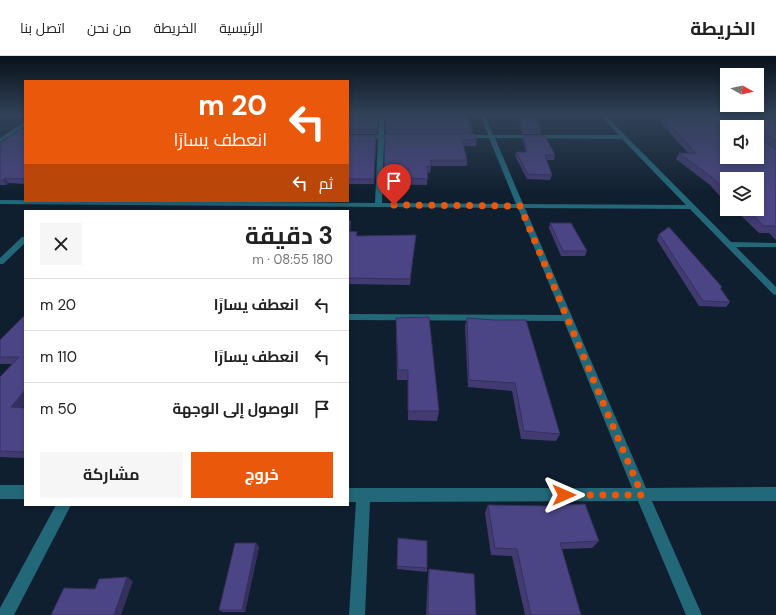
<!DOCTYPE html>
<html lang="ar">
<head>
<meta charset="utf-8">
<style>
	:root { --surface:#fff; --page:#f6f6f6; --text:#222; --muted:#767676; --line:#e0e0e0; --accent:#ea580c }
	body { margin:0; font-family:"DM Sans",Cairo,sans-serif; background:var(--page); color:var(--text); direction:rtl; height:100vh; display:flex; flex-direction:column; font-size:15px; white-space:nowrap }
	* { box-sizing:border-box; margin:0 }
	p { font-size:13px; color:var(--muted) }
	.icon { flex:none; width:22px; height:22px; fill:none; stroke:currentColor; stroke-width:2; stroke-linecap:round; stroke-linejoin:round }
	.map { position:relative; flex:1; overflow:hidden; direction:ltr }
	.panel { position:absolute; left:24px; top:154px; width:325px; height:296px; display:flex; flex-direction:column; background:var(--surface); border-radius:0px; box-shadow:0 2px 6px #0003; direction:rtl }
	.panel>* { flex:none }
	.hud { position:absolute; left:24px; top:24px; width:325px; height:122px; border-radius:0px; box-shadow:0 2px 6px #0003; direction:rtl; background:#ea580c; color:#fff; overflow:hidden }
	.needle { width:26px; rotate:98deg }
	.fabs { position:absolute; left:720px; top:12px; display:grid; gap:8px }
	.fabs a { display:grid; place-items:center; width:44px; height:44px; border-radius:0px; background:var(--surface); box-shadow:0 2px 6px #0003; font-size:20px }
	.pin { position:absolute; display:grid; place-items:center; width:34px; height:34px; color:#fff; margin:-41px -17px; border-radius:50% 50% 50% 0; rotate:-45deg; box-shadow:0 0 4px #0007 }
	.pin .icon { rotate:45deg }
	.me { position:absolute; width:44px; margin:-22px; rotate:90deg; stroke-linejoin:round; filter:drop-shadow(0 0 3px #0008) }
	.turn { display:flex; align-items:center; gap:14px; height:84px; padding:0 16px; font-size:18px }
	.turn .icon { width:52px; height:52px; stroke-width:2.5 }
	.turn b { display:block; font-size:28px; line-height:34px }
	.then { display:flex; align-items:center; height:38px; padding:0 16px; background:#0003; gap:8px; font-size:15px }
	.round { display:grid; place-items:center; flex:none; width:42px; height:42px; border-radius:0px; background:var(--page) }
	.summary { display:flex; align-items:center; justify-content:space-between; height:68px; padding:0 16px }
	h1 { font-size:24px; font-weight:700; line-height:30px }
	.action { display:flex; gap:8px; margin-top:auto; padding:8px 16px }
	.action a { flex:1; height:46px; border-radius:0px; background:var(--accent); color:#fff; font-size:16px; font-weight:700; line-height:46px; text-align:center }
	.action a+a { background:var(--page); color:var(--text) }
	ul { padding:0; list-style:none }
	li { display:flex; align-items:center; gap:12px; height:52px; padding:0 16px; border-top:1px solid var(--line) }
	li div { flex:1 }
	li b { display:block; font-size:15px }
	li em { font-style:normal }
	header { display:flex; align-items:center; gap:24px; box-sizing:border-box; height:56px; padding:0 20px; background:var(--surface); border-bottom:1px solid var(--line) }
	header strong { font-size:19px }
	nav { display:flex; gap:22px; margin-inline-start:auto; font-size:14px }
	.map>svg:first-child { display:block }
</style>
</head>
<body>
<header>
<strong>الخريطة</strong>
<nav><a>الرئيسية</a><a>الخريطة</a><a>من نحن</a><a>اتصل بنا</a></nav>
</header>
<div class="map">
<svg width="776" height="559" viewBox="0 0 776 559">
	<rect width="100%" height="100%" fill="#101f2f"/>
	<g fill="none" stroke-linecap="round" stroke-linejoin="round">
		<path fill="#226879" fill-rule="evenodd" d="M380 60H384V79H398L401 81 398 83H384L382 147 516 148 489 82H462L460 81V79H488L481 60H485L493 79H619L601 60H606L731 186 776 187V191H736L776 231V239L773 238 690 153 525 152 646 432 776 431V445H652L702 559H686L638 445 370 446 365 559H349L356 446H348V432H632L564 265 348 264V258L562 259 518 152 0 148V144L375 147 378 83H348V79H378ZM495 82 622 83 686 149 523 148Z
			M718 60H723L739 71H733Z
			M25 66V70L0 86V82Z
			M22 181H25V187L3 208H0V202Z
			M0 429H25V443H0Z
			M56 449H71L14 559H0V552Z"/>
	</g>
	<path fill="#413b72" d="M348 60H379L377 78H348Z
		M385 60H466L472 73 471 78H386Z
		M518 60H534L541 73 540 78H522Z
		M728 60H776V184L769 177H759L734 153H757L727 123V148L710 129 676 103 679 97H688L660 66 663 61H728Z
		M25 71V128L9 127 6 129H0V87Z
		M385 78 477 83 476 90H464L467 104V110H431L430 117H427V129L384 128Z
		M348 80 376 84 374 128H348Z
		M524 80 555 99 554 104H546L552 119 550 124 527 123 515 100 516 96H526L523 84Z
		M348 165H351V171L350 176 358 180 416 179 410 229 348 228Z
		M550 167 587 195 585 200H561L549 172Z
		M659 178 722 231 721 233 730 246 726 251 699 250 657 184Z
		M25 260 22 352H25V402L0 401V321L13 308H0V284Z
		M396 262 439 355 437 365 408 364V324H397Z
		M467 262 560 378 556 385 521 383 512 335 468 331 465 270Z
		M488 449 599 485 592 492 562 493 581 559H525L512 500 491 499 485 457Z
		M398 482 427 512V516L397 513Z
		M256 487 259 491 245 556H223L219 554Z
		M429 513 476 559H426L428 519Z"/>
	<path fill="#35305d" d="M5 122 9 127 6 129 3 124Z
		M351 165V171L348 181V174Z
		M25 334V349L18 357 11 351Z
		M256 487 259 491 245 556 242 554Z
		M127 521 133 525 121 559H114Z"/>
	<path fill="#4c4585" stroke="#35305d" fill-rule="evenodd" d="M348 60H378L377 73H348Z
		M385 60H466L472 73H385Z
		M520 60H534L541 73H523Z
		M736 60H776V85L761 76 759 77V82L776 93V172L774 170H764L746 153H757V123H727V137L714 123 679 97H696L663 61H728L735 67H742L743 64ZM727 71H757V101H727Z
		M25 71V123L5 122 3 124H0V87Z
		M385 78H475L477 83 462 84 467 104H431V110H427L428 123 384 121Z
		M348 80H376L374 123H348Z
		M524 80H545L555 99H545L552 119 528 118 516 96H527Z
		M348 165H351L348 174Z
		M550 167H571L587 195H563Z
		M669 171 722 231 720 232 730 246 703 245 659 178Z
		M348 175 357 176 356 180 416 179 410 223 348 222Z
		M24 260H25V334L11 351 25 352V395L24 396 0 395V321L19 301H0V284Z
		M429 261 439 355H408V314H398L396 262Z
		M467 262 494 264H526L560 378 524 375 515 327 469 324Z
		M585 448 599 485 560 487 581 559H531L517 493 495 492 488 449 549 450Z
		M398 482 427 485V512L397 510Z
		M235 487H256L242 554H219Z
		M429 513 474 518 476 559H428Z
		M127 521 114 559H51L64 532 95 533 99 523Z"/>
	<linearGradient id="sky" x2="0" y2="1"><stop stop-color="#09111a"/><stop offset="0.43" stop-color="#314258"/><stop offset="1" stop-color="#314258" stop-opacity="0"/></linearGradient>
	<rect width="776" height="138" fill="url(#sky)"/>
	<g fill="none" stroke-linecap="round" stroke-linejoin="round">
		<path stroke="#ea580c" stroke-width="7" stroke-dasharray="0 12.6" d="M394 149 520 150 642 439H564"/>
	</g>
</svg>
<div class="fabs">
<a><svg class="needle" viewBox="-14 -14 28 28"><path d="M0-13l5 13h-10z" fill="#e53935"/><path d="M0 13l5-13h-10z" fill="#767676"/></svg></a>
<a><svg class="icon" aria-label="sound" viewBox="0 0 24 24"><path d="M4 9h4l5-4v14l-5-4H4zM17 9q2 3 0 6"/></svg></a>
<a><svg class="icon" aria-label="layers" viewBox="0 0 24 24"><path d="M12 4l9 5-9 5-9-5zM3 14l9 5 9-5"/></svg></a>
</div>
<div class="pin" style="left:394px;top:149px;background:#d93025"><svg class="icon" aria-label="arrive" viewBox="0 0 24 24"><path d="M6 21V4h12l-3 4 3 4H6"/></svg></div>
<svg class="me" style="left:564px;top:439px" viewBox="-20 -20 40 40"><path d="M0-17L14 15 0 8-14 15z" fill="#ea580c" stroke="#fff" stroke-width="4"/></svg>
<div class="hud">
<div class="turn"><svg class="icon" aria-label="left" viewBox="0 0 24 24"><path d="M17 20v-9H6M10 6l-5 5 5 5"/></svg><div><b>20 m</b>انعطف يسارًا</div></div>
<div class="then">ثم<svg class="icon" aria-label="left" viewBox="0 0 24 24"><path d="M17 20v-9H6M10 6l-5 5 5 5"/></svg></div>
</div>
<section class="panel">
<div class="summary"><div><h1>3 دقيقة</h1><p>180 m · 08:55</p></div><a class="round"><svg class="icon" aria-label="close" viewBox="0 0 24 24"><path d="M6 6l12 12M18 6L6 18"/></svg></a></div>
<ul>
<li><svg class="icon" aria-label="left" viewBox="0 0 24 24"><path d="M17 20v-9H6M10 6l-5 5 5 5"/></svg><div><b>انعطف يسارًا</b></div><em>20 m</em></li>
<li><svg class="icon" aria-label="left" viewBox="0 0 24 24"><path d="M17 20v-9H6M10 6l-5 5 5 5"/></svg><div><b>انعطف يسارًا</b></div><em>110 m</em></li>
<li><svg class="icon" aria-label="arrive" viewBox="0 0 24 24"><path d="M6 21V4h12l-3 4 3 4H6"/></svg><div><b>الوصول إلى الوجهة</b></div><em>50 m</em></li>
</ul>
<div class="action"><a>خروج</a><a>مشاركة</a></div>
</section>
</div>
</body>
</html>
